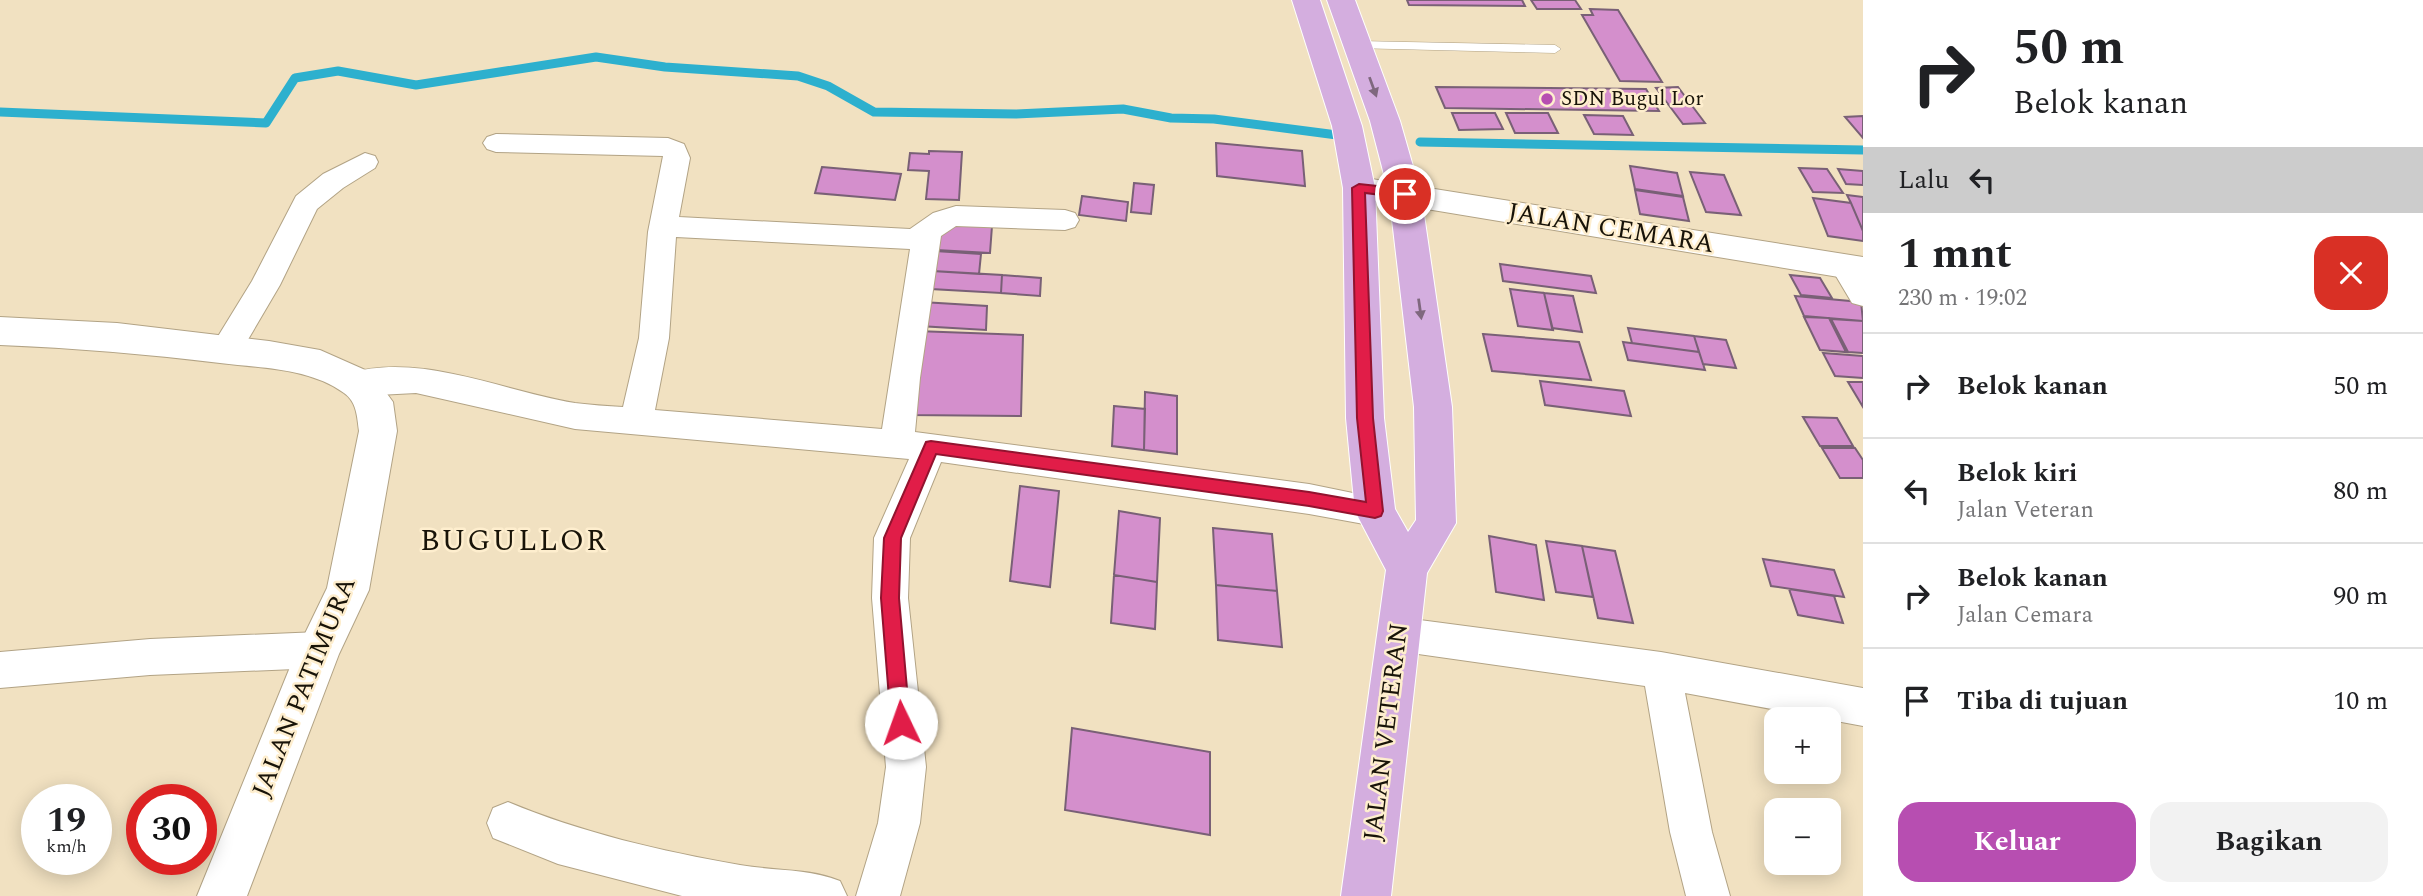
<!DOCTYPE html>
<html lang="id">
<head>
<meta charset="utf-8">
<style>
	:root { --surface:#fff; --page:#f2f2f2; --text:#202124; --muted:#757577; --line:#e0e0e0; --accent:#b74eb1 }
	body { margin:0; font-family:Spectral,serif; background:var(--page); color:var(--text); height:100vh; display:flex; flex-direction:column; font-size:26px; white-space:nowrap }
	* { box-sizing:border-box; margin:0 }
	p { font-size:23px; color:var(--muted) }
	.icon { flex:none; width:38px; height:38px; fill:none; stroke:currentColor; stroke-width:2; stroke-linecap:round; stroke-linejoin:round }
	.map { position:relative; flex:1; overflow:hidden }
	.side { display:flex; flex-direction:column; background:var(--surface); width:560px }
	.side>* { flex:none }
	.banner { background:#fff; color:var(--text); overflow:hidden }
	.buttons { position:absolute; left:1764px; top:707px; display:grid; gap:14px }
	.buttons a { display:grid; place-items:center; width:77px; height:77px; border-radius:14px; background:var(--surface); box-shadow:0 4px 18px #0003; font-size:35px }
	.speed { position:absolute; left:21px; top:784px; display:flex; gap:14px; font-size:35px; font-weight:700; text-align:center }
	.speed>* { display:grid; place-content:center; width:91px; height:91px; border-radius:50%; background:var(--surface); box-shadow:0 4px 18px #0003; line-height:1 }
	.speed small { font-size:18px; font-weight:400 }
	.speed .limit { border:10px solid #d22; background:#fff; color:#111 }
	.pin { position:absolute; display:grid; place-items:center; width:60px; height:60px; color:#fff; margin:-30px; border:4px solid #fff; border-radius:50%; box-shadow:0 2px 7px #0007 }
	.me { position:absolute; width:77px; margin:-38px; rotate:357deg; stroke-linejoin:round; filter:drop-shadow(0 0 5px #0008) }
	.turn { display:flex; align-items:center; gap:24px; height:147px; padding:0 35px; font-size:32px }
	.turn .icon { width:91px; height:91px; stroke-width:2.5 }
	.turn b { display:block; font-size:49px; line-height:60px }
	.then { display:flex; align-items:center; height:66px; padding:0 35px; background:#0003; gap:14px; font-size:26px }
	.round { display:grid; place-items:center; flex:none; width:74px; height:74px; border-radius:21px; background:var(--page) }
	.overview { display:flex; align-items:center; justify-content:space-between; height:119px; padding:0 35px }
	h1 { font-size:42px; font-weight:700; line-height:52px }
	.action { display:flex; gap:14px; margin-top:auto; padding:14px 35px }
	.action a { flex:1; height:80px; border-radius:21px; background:var(--accent); color:#fff; font-size:28px; font-weight:700; line-height:80px; text-align:center }
	.action a+a { background:var(--page); color:var(--text) }
	ul { padding:0; list-style:none }
	li { display:flex; align-items:center; gap:21px; height:105px; padding:0 35px; border-top:2px solid var(--line) }
	li div { flex:1 }
	li b { display:block; font-size:26px }
	li em { font-style:normal }
	main { display:flex; flex:1; min-height:0 }
	.map>svg:first-child { display:block }
</style>
</head>
<body>
<main>
<div class="map">
<svg width="1863" height="896" viewBox="0 0 1863 896">
	<rect width="100%" height="100%" fill="#f1e1c1"/>
	<g fill="none" stroke-linecap="round" stroke-linejoin="round">
		<path stroke="#2db0ce" stroke-width="9" d="M0 112 266 123 295 78 338 71 416 85 596 57 665 67 798 76 828 86 874 112 1016 114 1123 109 1171 118 1214 119 1337 135
			M1420 142 1863 150"/>
	</g>
	<path fill="#d48fcc" stroke="#796076" stroke-width="2" d="M1407 0H1522L1525 6 1409 5Z
		M1531 0H1575L1581 9H1537Z
		M1590 9 1618 10 1662 82 1620 81 1582 15H1593Z
		M1436 87 1646 89 1659 111 1445 108Z
		M1678 87 1705 123 1683 124 1656 88Z
		M1452 113H1495L1503 129 1459 130Z
		M1506 113H1548L1558 133H1515Z
		M1584 115 1623 116 1633 135 1594 134Z
		M1863 116V138L1845 117Z
		M1216 143 1302 151 1305 186 1217 176Z
		M929 151 962 152 959 200 926 199 929 171 908 170 910 153 929 154Z
		M1630 166 1677 173 1683 196 1635 189Z
		M822 167 901 174 895 200 815 193Z
		M1799 168 1827 169 1843 193 1813 192Z
		M1838 169 1863 171V185L1846 184Z
		M1690 172 1724 175 1741 215 1706 212Z
		M1134 183 1154 185 1151 214 1131 212Z
		M1635 190 1683 197 1689 221 1640 214Z
		M1847 195 1863 197V231L1851 203Z
		M1082 196 1128 202 1126 221 1079 215Z
		M1813 198 1851 203 1863 231V241L1828 236Z
		M939 223 992 226 990 253 936 250Z
		M935 251 981 254 979 274 933 271Z
		M1500 264 1591 276 1596 293 1503 281Z
		M933 271 1002 275 1001 293 931 289Z
		M1002 275 1041 278 1040 296 1001 293Z
		M1790 275 1820 278 1832 298 1801 295Z
		M1510 289 1544 293 1553 330 1518 326Z
		M1544 293 1573 296 1582 332 1552 328Z
		M1795 296 1861 302 1863 321 1804 316Z
		M922 302 987 306 986 330 919 326Z
		M1804 317 1829 318 1846 352 1820 350Z
		M1831 319 1863 321V353L1848 352Z
		M1628 328 1694 336 1699 352 1632 343Z
		M916 331 1023 335 1021 416 908 415Z
		M1483 334 1579 342 1591 380 1492 371Z
		M1694 336 1726 340 1736 368 1703 364Z
		M1623 342 1699 352 1705 370 1628 360Z
		M1823 353 1863 356V378L1835 376Z
		M1540 381 1624 391 1631 416 1545 405Z
		M1848 382H1863V407Z
		M1145 392 1177 396V454L1144 450Z
		M1114 406 1145 409 1144 450 1112 446Z
		M1803 417 1837 418 1853 446H1820Z
		M1822 448H1855L1863 460V478H1840Z
		M1020 486 1059 491 1050 587 1010 581Z
		M1119 511 1160 518 1157 582 1114 575Z
		M1213 528 1272 534 1277 591 1216 585Z
		M1489 536 1536 545 1544 600 1496 592Z
		M1546 541 1582 546 1593 597 1556 592Z
		M1582 546 1615 551 1633 623 1598 618Z
		M1763 559 1834 570 1844 597 1771 586Z
		M1114 575 1157 582 1155 629 1111 623Z
		M1216 585 1277 591 1282 647 1218 640Z
		M1789 589 1834 596 1843 623 1798 615Z
		M1072 728 1210 752V835L1065 810Z"/>
	<g fill="none" stroke-linecap="round" stroke-linejoin="round">
		<defs>
			<path id="service" d="M1358 41 1555 45 1561 49 1555 53 1353 48 1352 45Z"/>
			<path id="minor" d="M496 134 668 138 684 144 690 158 679 217 910 229 933 213 956 206 1065 210 1075 213 1079 220 1075 227 1065 230 956 226 941 236 920 378 915 432 1309 484 1387 500 1392 511 1387 522 1375 526 1309 514 941 462 910 538 908 598 926 767 920 823 900 896H856L878 823 886 767 872 598 874 538 909 459 575 429 416 393 359 396 348 392 343 383 348 374C418 351 505 392 575 403 591 405 607 406 623 407L639 338 648 232 663 156 496 152 487 149 483 143 487 137ZM676 237 910 249 882 429 655 410 669 338Z
				M365 153 375 156 378 162 375 168 343 188 317 209 280 285 236 360 225 363 214 360 209 351 252 281 296 196 323 174Z
				M1845 255 1855 258 1863 271V306L1852 303 1830 266 1835 258Z
				M1397 617 1661 652 1863 688V726L1685 693 1712 832 1730 896H1686L1670 832 1645 686 1397 651 1384 646 1378 634 1384 622Z
				M319 632 332 637 338 650 332 663 319 668 150 675 0 688V652L150 639Z
				M508 802C582 833 661 851 740 865 774 871 808 868 840 881L847 896H682L558 864 493 838 487 823 493 808Z"/>
			<path id="tertiary" d="M1359 177 1863 257V281L1348 196 1343 188 1348 180Z"/>
			<path id="secondary" d="M0 317 117 323 269 341 320 350 372 373 393 402 397 431 369 590 339 654 247 896H197L297 650 327 588 359 431C357 417 357 402 344 393 310 368 260 368 220 363 146 354 74 348 0 345Z"/>
			<path id="trunk" d="M1292 0H1320L1362 126 1375 188 1384 418 1395 509 1408 532 1416 520 1414 407 1389 194 1370 121 1327 0H1355L1400 121 1421 194 1452 407 1456 523 1427 573 1391 896H1341L1386 570 1355 511 1346 418 1343 188 1332 126Z"/>
		</defs>
		<use href="#service" stroke="#b2a385" stroke-width="1"/>
		<use href="#minor" stroke="#b2a385" stroke-width="2"/>
		<use href="#tertiary" stroke="#b2a385" stroke-width="2"/>
		<use href="#secondary" stroke="#b2a385" stroke-width="2"/>
		<use href="#trunk" stroke="#fff" stroke-width="2"/>
		<use href="#service" fill="#fff" fill-rule="evenodd"/>
		<use href="#minor" fill="#fff" fill-rule="evenodd"/>
		<use href="#tertiary" fill="#fff" fill-rule="evenodd"/>
		<use href="#secondary" fill="#fff" fill-rule="evenodd"/>
		<use href="#trunk" fill="#d4aedf" fill-rule="evenodd"/>
	</g>
	<defs><path id="oneway-solid" d="M-6-.8H1V-3.2L6.5 0L1 3.2V.8H-6Z" transform="scale(1.75)"/></defs>
	<g fill="#7f687e">
		<use href="#oneway-solid" transform="translate(1373 87) rotate(70)"/>
		<use href="#oneway-solid" transform="translate(1420 309) rotate(82)"/>
	</g>
	<path fill="#e11d48" stroke="#92132f" stroke-width="2" d="M1359 184 1405 189 1411 194 1405 198 1365 193 1373 418 1383 511 1381 516 1375 518 1309 506 936 454 901 538 899 598 910 723 908 730 901 733 894 730 891 723 881 598 884 538 926 442 931 441 1309 492 1366 502 1357 418 1352 188Z"/>
	<circle fill="#b74eb1" stroke="#feeece" stroke-width="2.5" cx="1547" cy="99" r="7"/>
	<g text-anchor="middle" dominant-baseline="central" stroke-width="5" stroke-linejoin="round" paint-order="stroke">
		<g font-size="21" fill="#181308" stroke="#feeece" text-anchor="start">
			<text x="1561" y="99">SDN Bugul Lor</text>
		</g>
		<g font-size="26" fill="#181308" stroke="#feeece">
			<text transform="translate(1611 228) rotate(9)">JALAN CEMARA</text>
			<text transform="translate(304 687) rotate(-68)">JALAN PATIMURA</text>
			<text transform="translate(1386 732) rotate(-83)">JALAN VETERAN</text>
		</g>
		<g font-size="30" letter-spacing="2" fill="#181308" stroke="#feeece">
			<text x="514" y="541">BUGULLOR</text>
		</g>
	</g>
</svg>
<div class="buttons">
<a>+</a>
<a>−</a>
</div>
<div class="speed"><div>19<small>km/h</small></div><div class="limit">30</div></div>
<div class="pin" style="left:1405px;top:194px;background:#d93025"><svg class="icon" aria-label="arrive" viewBox="0 0 24 24"><path d="M6 21V4h12l-3 4 3 4H6"/></svg></div>
<svg class="me" style="left:901px;top:723px" viewBox="-20 -20 40 40"><circle r="19" fill="#fff"/><path d="M0-13L10 11 0 6-10 11z" fill="#e11d48"/></svg>
</div>
<section class="side">
<div class="banner">
<div class="turn"><svg class="icon" aria-label="right" viewBox="0 0 24 24"><path d="M7 20v-9h11M14 6l5 5-5 5"/></svg><div><b>50 m</b>Belok kanan</div></div>
<div class="then">Lalu<svg class="icon" aria-label="left" viewBox="0 0 24 24"><path d="M17 20v-9H6M10 6l-5 5 5 5"/></svg></div>
</div>
<div class="overview"><div><h1>1 mnt</h1><p>230 m · 19:02</p></div><a class="round" style="background:#d93025;color:#fff"><svg class="icon" aria-label="close" viewBox="0 0 24 24"><path d="M6 6l12 12M18 6L6 18"/></svg></a></div>
<ul>
<li><svg class="icon" aria-label="right" viewBox="0 0 24 24"><path d="M7 20v-9h11M14 6l5 5-5 5"/></svg><div><b>Belok kanan</b></div><em>50 m</em></li>
<li><svg class="icon" aria-label="left" viewBox="0 0 24 24"><path d="M17 20v-9H6M10 6l-5 5 5 5"/></svg><div><b>Belok kiri</b><p>Jalan Veteran</p></div><em>80 m</em></li>
<li><svg class="icon" aria-label="right" viewBox="0 0 24 24"><path d="M7 20v-9h11M14 6l5 5-5 5"/></svg><div><b>Belok kanan</b><p>Jalan Cemara</p></div><em>90 m</em></li>
<li><svg class="icon" aria-label="arrive" viewBox="0 0 24 24"><path d="M6 21V4h12l-3 4 3 4H6"/></svg><div><b>Tiba di tujuan</b></div><em>10 m</em></li>
</ul>
<div class="action"><a>Keluar</a><a>Bagikan</a></div>
</section>
</main>
</body>
</html>
